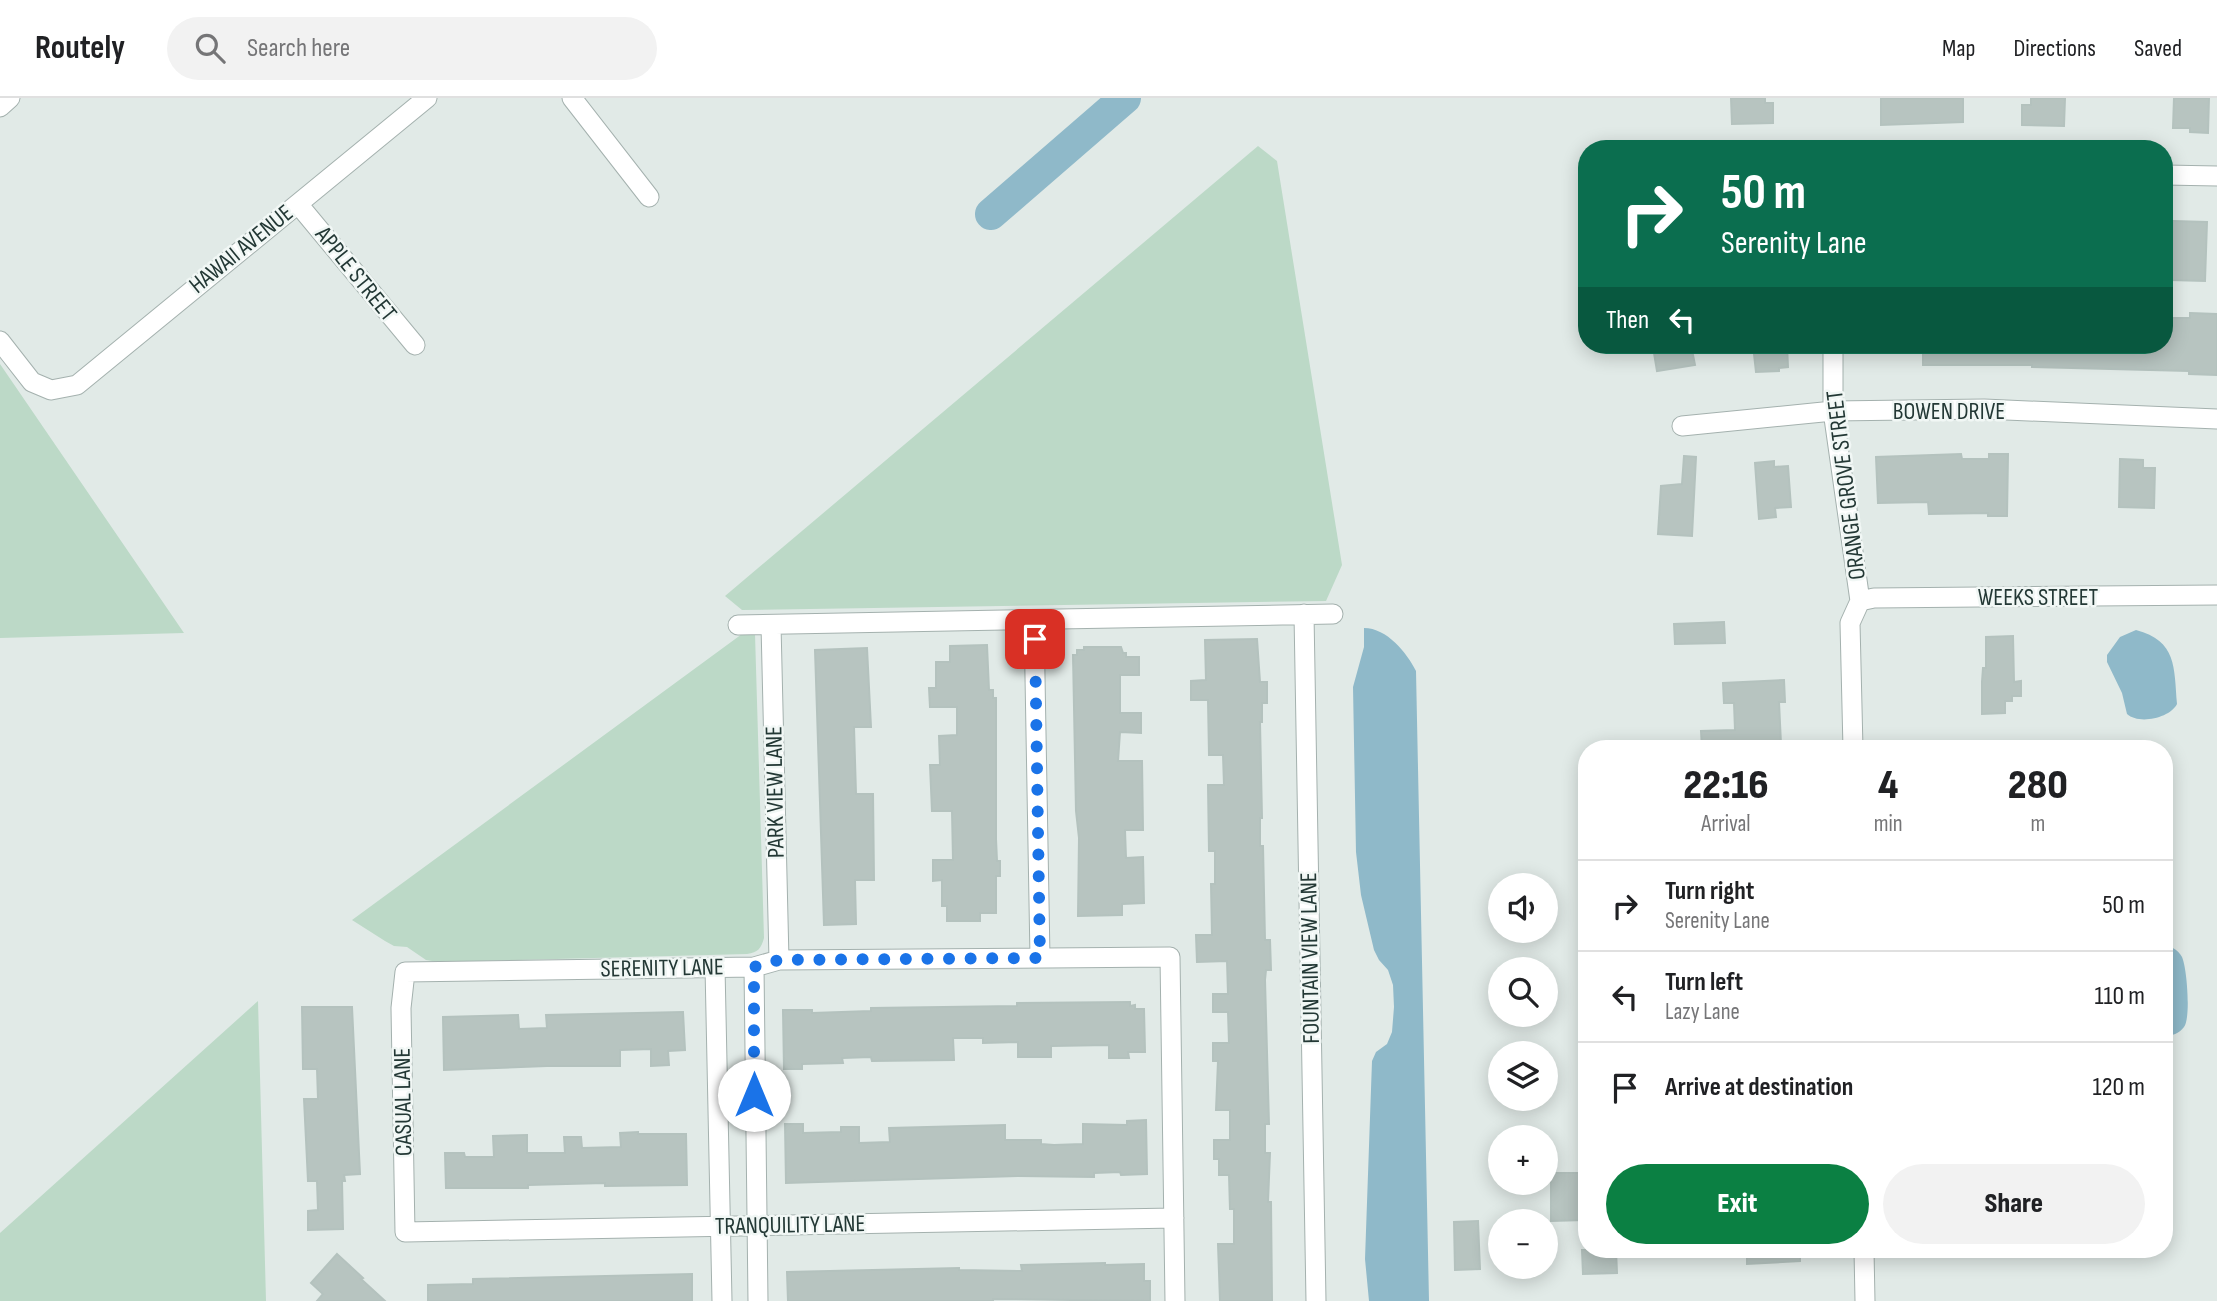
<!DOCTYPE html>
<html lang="en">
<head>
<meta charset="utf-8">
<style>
	:root { --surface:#fff; --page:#f2f2f2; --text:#202124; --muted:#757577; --line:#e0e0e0; --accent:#0b8043 }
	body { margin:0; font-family:"Sofia Sans Condensed",sans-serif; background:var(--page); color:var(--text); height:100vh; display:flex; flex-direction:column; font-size:26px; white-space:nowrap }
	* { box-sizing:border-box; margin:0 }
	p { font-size:23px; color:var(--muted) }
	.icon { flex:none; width:38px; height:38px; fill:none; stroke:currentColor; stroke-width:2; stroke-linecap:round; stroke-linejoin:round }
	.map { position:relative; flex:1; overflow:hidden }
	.details { position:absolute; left:1578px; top:642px; width:595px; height:518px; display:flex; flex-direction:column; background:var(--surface); border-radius:28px; box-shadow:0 4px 18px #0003 }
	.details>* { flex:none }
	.top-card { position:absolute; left:1578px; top:42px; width:595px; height:214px; border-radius:28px; box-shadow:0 4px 18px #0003; background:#0b6e4f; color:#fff; overflow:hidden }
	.buttons { position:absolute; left:1488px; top:775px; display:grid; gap:14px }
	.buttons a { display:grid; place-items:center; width:70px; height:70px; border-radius:50%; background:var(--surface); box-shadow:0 4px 18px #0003; font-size:35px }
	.pin { position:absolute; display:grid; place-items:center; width:60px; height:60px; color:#fff; margin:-30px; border-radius:14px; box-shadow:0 4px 10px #0006 }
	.me { position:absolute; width:77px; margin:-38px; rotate:0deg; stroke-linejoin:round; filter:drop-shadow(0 0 5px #0008) }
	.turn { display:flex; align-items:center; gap:24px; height:147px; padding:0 28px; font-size:32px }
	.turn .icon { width:91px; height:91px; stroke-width:2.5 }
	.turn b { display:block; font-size:49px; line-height:60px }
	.then { display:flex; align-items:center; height:66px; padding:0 28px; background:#0003; gap:14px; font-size:26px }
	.eta { display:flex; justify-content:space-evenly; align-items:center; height:119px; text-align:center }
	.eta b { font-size:42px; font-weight:800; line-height:49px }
	.button { display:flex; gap:14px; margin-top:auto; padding:14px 28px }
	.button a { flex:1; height:80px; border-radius:42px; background:var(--accent); color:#fff; font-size:28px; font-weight:800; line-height:80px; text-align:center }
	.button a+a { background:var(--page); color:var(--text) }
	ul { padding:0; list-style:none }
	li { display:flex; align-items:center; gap:21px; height:91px; padding:0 28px; border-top:2px solid var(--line) }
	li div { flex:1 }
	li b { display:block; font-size:26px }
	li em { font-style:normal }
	header { display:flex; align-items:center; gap:42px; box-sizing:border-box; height:98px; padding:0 35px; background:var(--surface); border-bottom:2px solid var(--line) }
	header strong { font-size:33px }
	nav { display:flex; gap:38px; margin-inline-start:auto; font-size:24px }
	.search { width:490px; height:63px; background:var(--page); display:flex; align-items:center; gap:18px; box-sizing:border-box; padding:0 24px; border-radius:38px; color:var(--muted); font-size:26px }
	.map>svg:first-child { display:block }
</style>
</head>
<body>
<header>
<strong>Routely</strong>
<div class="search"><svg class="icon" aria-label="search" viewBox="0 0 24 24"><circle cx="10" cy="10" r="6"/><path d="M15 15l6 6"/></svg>Search here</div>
<nav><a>Map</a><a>Directions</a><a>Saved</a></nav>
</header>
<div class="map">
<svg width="2217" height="1203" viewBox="0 0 2217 1203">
	<rect width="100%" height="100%" fill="#e1eae7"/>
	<path fill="#bcd9c7" d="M1258 48 1277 63 1342 467 1326 503 742 512 725 498Z
		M0 266 184 535 0 540Z
		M742 536H755L764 840C761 851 758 854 747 856L438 864 426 862 407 849 394 848 385 843 352 822Z
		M258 903 266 1203H0V1135Z"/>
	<path fill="#8fb9c9" d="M1364 530C1387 530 1407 555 1416 573L1429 1203H1369L1365 1161 1372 963 1376 954 1387 946 1392 934 1394 909 1393 887 1388 872 1379 862 1374 852 1361 797 1356 754 1353 589 1364 549Z
		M2136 532C2177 543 2174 569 2177 606 2170 620 2139 627 2127 616L2122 595 2107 564V557L2120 539Z
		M2165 848C2173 849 2178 852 2182 859 2187 870 2191 920 2184 929 2179 936 2172 937 2165 939Z"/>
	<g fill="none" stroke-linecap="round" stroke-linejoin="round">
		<path stroke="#8fb9c9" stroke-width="32" d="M991 116 1125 0"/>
	</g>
	<path fill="#b7c4c0" stroke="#b4c2be" stroke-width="2" d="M1731 0H1765V5H1773V25L1732 26Z
		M1881 0H1963V24L1881 27Z
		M2031 0H2065L2064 28 2022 27V7H2031Z
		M2174 0H2209L2208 35 2190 34V30H2173Z
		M2173 123 2207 124 2205 183 2171 182Z
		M2190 215 2217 216V277L2189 276V273L2032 269V267H1923V247H2165V220H2190Z
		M1657 247H1691L1695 267 1657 273 1654 255 1658 254Z
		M1753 247H1787L1788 269 1779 270V273L1756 274Z
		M1961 356 1962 361H1989V356H2008L2007 418H1988V415L1929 416 1928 404 1878 405 1876 359Z
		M1684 358 1696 359 1692 438 1658 436 1661 388 1682 386Z
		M2120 361 2143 362V370H2155L2154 410 2119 409Z
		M1774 363V369L1788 368 1791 409 1775 410 1776 419 1759 421 1755 365Z
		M1724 524 1725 545 1675 546 1674 526Z
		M2013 538 2014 584 2021 583V598H2012V603H2005V615L1982 616V584L1983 570H1986V539Z
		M1257 541 1260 584H1267V605H1262V624H1260L1262 720H1260V748H1263L1265 842H1270L1271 872H1266L1265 882 1269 1026H1265V1055H1270L1268 1104H1271L1272 1203H1220L1218 1146H1234V1111H1230L1229 1077H1219V1061H1214V1042H1230V1012H1216L1218 963H1213V945H1229L1228 914H1213V896H1228L1227 863 1197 864 1196 837H1212L1211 786H1215V753H1209L1208 687H1224L1223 657H1209L1208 602H1191V583L1206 582 1205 542Z
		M987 547 989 592H993V600H996V741L997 763H1000V778H996V815H980V823H947V808H942V782L933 783V762H953L952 713H932L930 667H940L939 638 957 637V609H930L929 590H936V564H950V548Z
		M1084 549H1121L1123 555H1126V559H1139V577H1120V615H1141V635L1120 634 1118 663H1142L1143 732H1125L1126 760 1143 759 1144 805 1122 806V817L1078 818 1079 740 1076 713 1073 557H1077V552H1084Z
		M867 550 871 629H854L856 696H873L874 782H855L856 826 824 827 815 552Z
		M1784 582 1785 604H1779L1781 646 1702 651 1701 633 1735 632 1734 605H1724L1723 585Z
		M1130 904V908L1135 907V911H1144L1145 954H1128L1129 960H1109V947L1051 948V959H1018V944L983 945V940H953L954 962 872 963 871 959 842 960 843 965 802 966V971H784L783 912H812V915L871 913V910L1017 908V905Z
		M302 909H352L360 1076 344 1077 345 1083H342L343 1131 308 1132V1113L318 1112 317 1083H308L304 1001H318L317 971H303Z
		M683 914 685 952 668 953 669 967 651 968V951L620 952V968H547L444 972 443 919 518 917 519 931 547 930 546 917Z
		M1146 1022 1147 1076 1121 1077 1120 1074 1094 1075V1079L1018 1078 786 1085 785 1026H803V1035L841 1034V1029H859V1045L890 1044 889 1030 1005 1027V1042H1041V1046L1054 1047 1083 1046V1026L1127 1027V1023Z
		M638 1034V1036H686L687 1087 605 1088V1085L528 1087V1090H446L445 1055H464L465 1059H494L493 1038 527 1037V1055H565L564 1039H581L582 1050 621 1049 620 1035Z
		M1551 1075H1583L1584 1122 1551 1123Z
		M1478 1123 1480 1171 1455 1172 1454 1124Z
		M1582 1152H1616L1617 1175 1583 1176Z
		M1747 1152H1800V1163L1747 1166Z
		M337 1156 363 1180 361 1181 385 1203H317L323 1196 311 1185Z
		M1105 1165V1167L1144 1166V1183H1150V1203L993 1201V1203H788L787 1174 959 1170V1172L1022 1173 1021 1167Z
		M692 1176V1203H428V1187L473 1186V1181Z"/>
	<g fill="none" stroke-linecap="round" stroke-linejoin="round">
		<defs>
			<path id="street" d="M572 0 649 99
				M0 9 10 0
				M2165 77 2217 78
				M298 106 415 247
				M0 243 32 284 51 292 77 287 427 0
				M1833 247V313L1860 503 1850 525 1853 651
				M1682 328 1833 313 1984 311 2217 321
				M1860 503 1874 500 2217 497
				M1304 516 1316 1203
				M1034 522 1040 860
				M738 527 1333 516
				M771 527 779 862
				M715 869 722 1203
				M754 869 758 1203
				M1174 1120 405 1134 401 910 405 874 754 869 779 862 1170 859 1175 1203
				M1864 1152 1865 1203"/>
		</defs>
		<use href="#street" stroke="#a4b1ae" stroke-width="21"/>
		<use href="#street" stroke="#fff" stroke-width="19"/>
	</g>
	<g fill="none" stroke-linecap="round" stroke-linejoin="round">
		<path stroke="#1a73e8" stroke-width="12" stroke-dasharray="0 21.6" d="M754 997V869L779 862 1040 860 1035 541"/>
	</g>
	<g text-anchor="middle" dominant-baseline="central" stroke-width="5" stroke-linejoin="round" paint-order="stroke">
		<g font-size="24" fill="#233835" stroke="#f1f7f5">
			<text transform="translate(241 151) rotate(-39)">HAWAII AVENUE</text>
			<text transform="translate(356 176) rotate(51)">APPLE STREET</text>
			<text x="1949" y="313">BOWEN DRIVE</text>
			<text transform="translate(1846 387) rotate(-97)">ORANGE GROVE STREET</text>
			<text x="2038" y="499">WEEKS STREET</text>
			<text transform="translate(775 694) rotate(-91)">PARK VIEW LANE</text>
			<text transform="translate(1310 860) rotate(-91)">FOUNTAIN VIEW LANE</text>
			<text transform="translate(662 870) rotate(-1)">SERENITY LANE</text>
			<text transform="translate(403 1004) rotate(-91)">CASUAL LANE</text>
			<text transform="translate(790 1127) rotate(-1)">TRANQUILITY LANE</text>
		</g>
	</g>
</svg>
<div class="buttons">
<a><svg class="icon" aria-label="sound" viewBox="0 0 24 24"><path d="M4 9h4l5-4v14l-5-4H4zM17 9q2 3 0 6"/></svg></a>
<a><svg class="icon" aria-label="search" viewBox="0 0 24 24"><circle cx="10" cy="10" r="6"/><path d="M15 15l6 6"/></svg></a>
<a><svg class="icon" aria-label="layers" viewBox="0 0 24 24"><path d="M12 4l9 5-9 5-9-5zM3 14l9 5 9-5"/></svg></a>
<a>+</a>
<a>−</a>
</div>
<div class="pin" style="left:1035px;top:541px;background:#d93025"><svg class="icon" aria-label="arrive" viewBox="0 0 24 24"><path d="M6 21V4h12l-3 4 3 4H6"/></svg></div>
<svg class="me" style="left:754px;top:997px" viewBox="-20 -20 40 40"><circle r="19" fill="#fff"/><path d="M0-13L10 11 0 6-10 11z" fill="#1a73e8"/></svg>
<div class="top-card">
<div class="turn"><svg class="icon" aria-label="right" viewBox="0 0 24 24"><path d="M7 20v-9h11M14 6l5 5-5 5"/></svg><div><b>50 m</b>Serenity Lane</div></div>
<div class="then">Then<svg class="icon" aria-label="left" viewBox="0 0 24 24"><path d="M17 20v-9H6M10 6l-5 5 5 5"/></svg></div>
</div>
<section class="details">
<div class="eta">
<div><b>22:16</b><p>Arrival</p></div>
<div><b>4</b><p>min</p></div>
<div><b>280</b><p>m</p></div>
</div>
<ul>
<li><svg class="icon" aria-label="right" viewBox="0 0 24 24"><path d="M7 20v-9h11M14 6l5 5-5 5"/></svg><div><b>Turn right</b><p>Serenity Lane</p></div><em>50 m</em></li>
<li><svg class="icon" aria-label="left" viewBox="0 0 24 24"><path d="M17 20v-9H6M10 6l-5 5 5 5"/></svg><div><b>Turn left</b><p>Lazy Lane</p></div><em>110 m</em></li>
<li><svg class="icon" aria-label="arrive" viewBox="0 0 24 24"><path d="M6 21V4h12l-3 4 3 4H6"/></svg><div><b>Arrive at destination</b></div><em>120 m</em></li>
</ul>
<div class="button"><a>Exit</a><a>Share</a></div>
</section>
</div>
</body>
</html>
